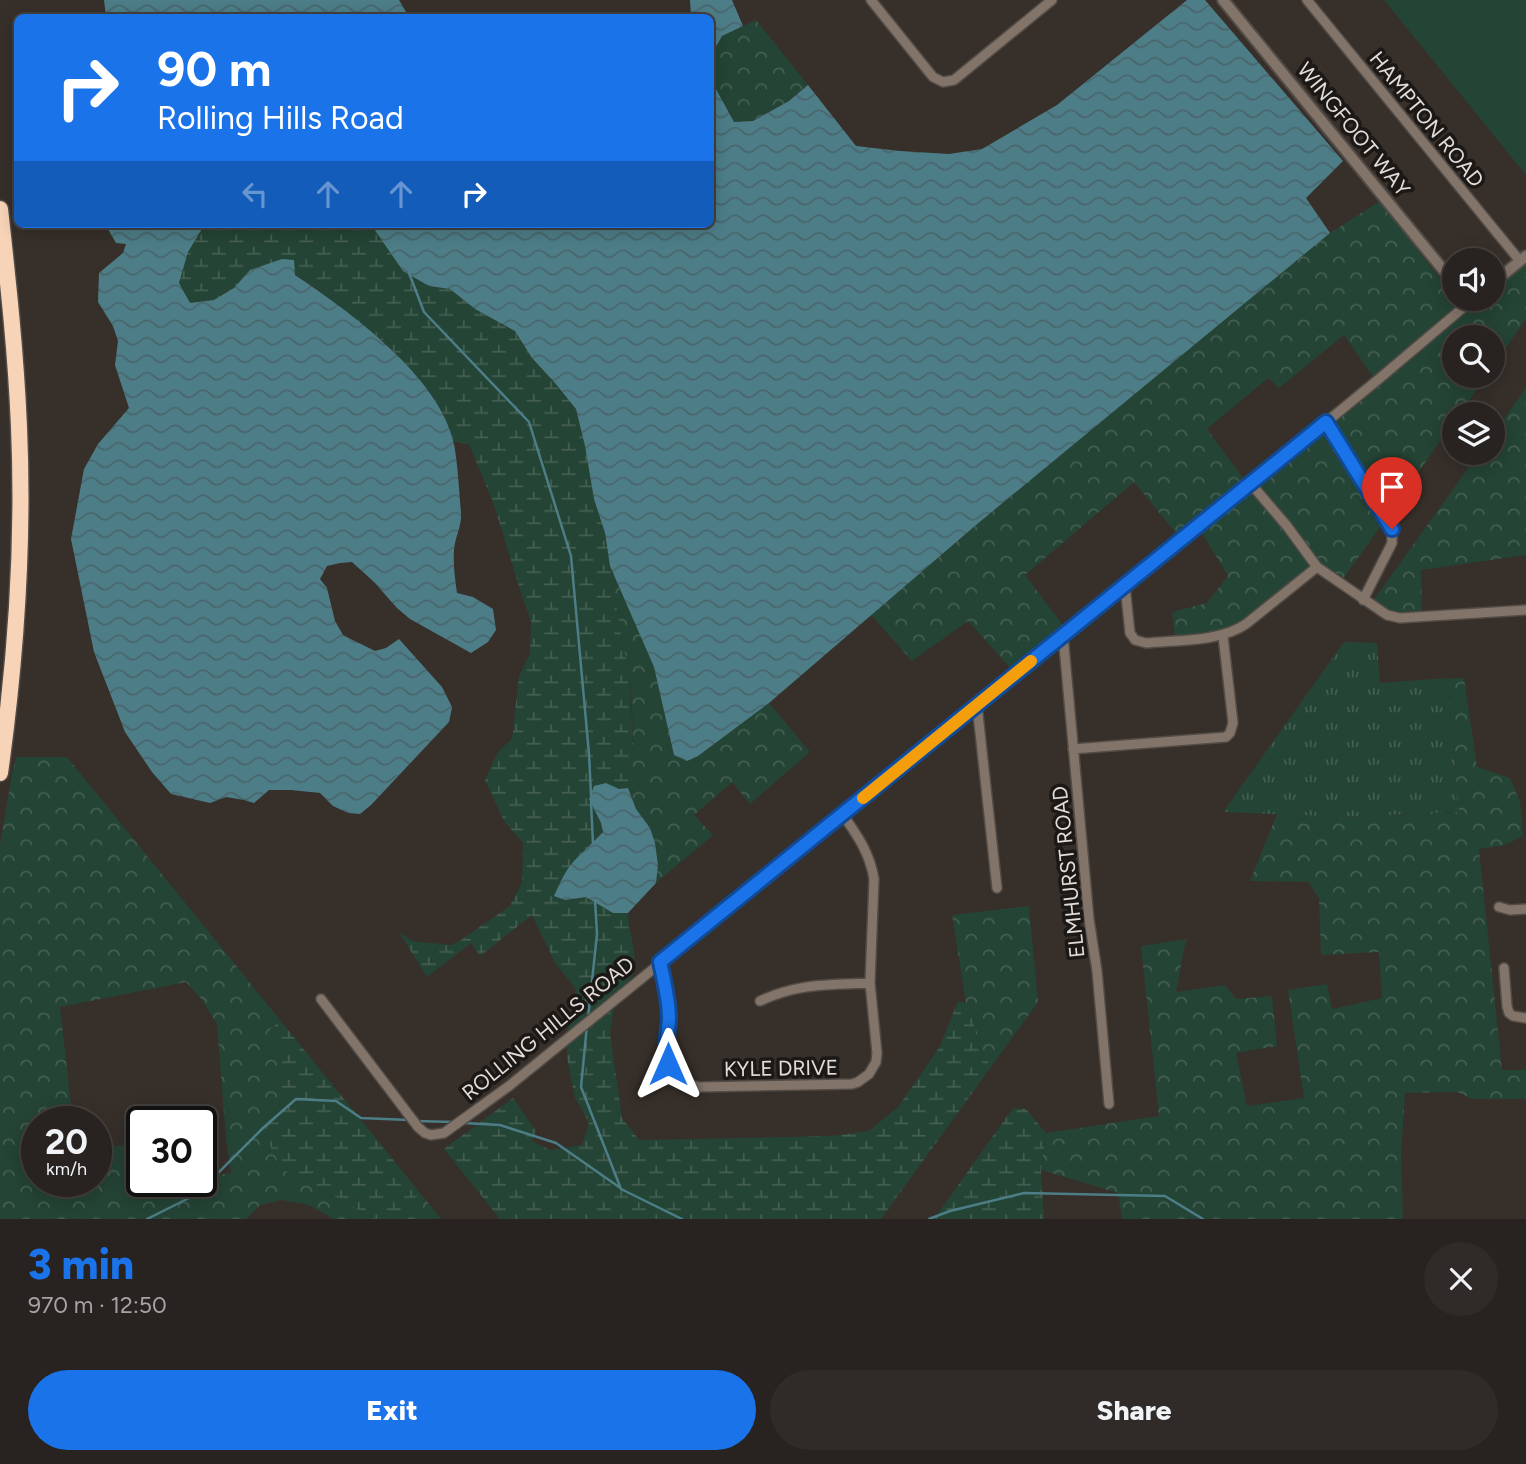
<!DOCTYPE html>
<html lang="en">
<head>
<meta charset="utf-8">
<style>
	:root { --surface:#282320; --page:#302b29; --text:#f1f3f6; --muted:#a5a4a5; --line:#44403e; --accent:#1a73e8 }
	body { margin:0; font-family:Figtree,sans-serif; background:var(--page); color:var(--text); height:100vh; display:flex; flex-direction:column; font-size:26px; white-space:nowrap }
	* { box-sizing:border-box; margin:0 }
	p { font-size:23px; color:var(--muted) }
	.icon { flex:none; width:38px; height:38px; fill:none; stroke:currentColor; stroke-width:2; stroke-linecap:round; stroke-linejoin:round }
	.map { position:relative; height:1219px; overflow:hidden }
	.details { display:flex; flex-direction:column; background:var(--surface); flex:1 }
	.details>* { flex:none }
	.guide { position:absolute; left:14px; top:14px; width:700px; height:214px; border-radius:10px; box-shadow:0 4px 18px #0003,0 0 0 2px var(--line); background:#1a73e8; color:#fff; overflow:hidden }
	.buttons { position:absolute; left:1442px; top:248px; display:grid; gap:14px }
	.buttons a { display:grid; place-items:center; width:63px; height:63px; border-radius:50%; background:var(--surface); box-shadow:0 4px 18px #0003,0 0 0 2px var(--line); font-size:35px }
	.speed { position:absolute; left:21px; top:1106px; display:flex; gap:14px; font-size:35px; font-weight:700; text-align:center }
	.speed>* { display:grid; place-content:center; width:91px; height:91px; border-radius:50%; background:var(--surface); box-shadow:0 4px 18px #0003,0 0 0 2px var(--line); line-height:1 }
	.speed small { font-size:18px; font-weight:400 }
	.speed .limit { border:4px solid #111; border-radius:10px; background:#fff; color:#111 }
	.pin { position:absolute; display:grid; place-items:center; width:60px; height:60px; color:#fff; margin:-72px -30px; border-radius:50% 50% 50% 0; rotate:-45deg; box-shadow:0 0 7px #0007 }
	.pin .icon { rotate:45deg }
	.me { position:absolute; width:77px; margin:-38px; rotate:0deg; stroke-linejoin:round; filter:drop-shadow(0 0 5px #0008) }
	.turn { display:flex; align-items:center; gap:24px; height:147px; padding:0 28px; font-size:32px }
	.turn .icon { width:91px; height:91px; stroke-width:2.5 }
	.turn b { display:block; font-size:49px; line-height:60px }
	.lanes { display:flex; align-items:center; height:66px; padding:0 28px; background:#0003; justify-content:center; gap:35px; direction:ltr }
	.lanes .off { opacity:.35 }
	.round { display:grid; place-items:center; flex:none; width:74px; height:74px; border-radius:37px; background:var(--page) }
	.head { display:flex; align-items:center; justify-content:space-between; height:119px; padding:0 28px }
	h1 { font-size:42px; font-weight:800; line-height:52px; color:var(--accent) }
	.primary-button { display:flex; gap:14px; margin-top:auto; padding:14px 28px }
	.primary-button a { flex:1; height:80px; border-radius:42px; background:var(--accent); color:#fff; font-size:28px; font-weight:800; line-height:80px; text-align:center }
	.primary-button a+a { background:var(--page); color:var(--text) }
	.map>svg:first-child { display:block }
</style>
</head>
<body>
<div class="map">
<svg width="1526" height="1219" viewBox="0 0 1526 1219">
	<defs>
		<pattern id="grass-tufts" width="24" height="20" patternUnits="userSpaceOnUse" patternTransform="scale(1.75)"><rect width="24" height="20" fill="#244435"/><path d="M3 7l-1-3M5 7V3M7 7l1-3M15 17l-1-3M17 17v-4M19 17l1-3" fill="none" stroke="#445f52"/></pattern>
		<pattern id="forest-crowns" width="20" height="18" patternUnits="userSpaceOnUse" patternTransform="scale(1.75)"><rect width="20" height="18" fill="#244435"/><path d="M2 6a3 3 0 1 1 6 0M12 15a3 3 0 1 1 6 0" fill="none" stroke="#445f52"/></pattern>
		<pattern id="wetland-marsh" width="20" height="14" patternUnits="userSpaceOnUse" patternTransform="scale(1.75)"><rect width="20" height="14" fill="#244435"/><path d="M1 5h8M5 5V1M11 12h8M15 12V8" fill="none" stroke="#445f52"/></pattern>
		<pattern id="water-waves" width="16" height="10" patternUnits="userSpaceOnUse" patternTransform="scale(1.75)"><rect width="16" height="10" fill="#4d7e88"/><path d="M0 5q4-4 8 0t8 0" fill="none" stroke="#49666c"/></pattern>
	</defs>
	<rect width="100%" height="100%" fill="#362f2a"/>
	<path fill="url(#grass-tufts)" d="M1344 642 1377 643 1380 683 1433 679 1449 699 1459 812 1340 817 1223 812Z"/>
	<path fill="url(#forest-crowns)" fill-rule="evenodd" d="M756 20 808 85 789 101 753 121 734 122 711 80V56L722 36Z
		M1380 201 1454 297V299L1459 303 1463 299 1465 300 1374 378 1344 335 1279 388 1268 378 1207 429 1246 482 1179 537 1134 482 1025 575 1065 628 1058 632V634L1013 671 968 621 912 661 871 615 976 525 1330 233Z
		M1526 261V319L1493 366V338H1454V376H1486L1459 415H1454V421L1388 516 1331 423 1479 299H1493V288Z
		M1526 388V555L1421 570 1422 613C1398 615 1394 614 1373 601L1479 453H1493V434Z
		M1324 428 1383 523 1342 580 1320 565 1257 484Z
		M1250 489 1283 529 1311 567 1243 621 1220 633 1175 637 1172 612 1207 603 1228 576 1200 530Z
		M610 566 654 667 674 755 698 756 769 703 810 752 750 804 732 782 694 815 713 835 656 883 658 865 655 843 650 828 636 809 628 788 633 744 632 706 629 670 622 642Z
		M1464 678 1477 767 1510 778 1520 802 1523 836 1505 845 1479 849 1502 1070H1526V1099H1473L1457 1092 1405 1093 1401 1155 1403 1219H1122L1118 1193 1041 1170 1046 1133 1159 1116 1141 946 1186 939 1176 992 1225 985 1236 999 1272 996 1277 1046 1236 1053 1247 1106 1304 1098 1288 990 1327 984 1332 1009 1382 998 1379 952 1321 955 1319 898 1308 882 1250 881 1277 814 1340 817 1459 812 1449 699 1433 679Z
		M16 757H67L280 1020 270 1030C284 1051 285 1082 279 1105 276 1116 269 1126 265 1136L314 1187 347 1202 368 1216 376 1219H334L309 1205 282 1200 260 1205 246 1219H0V845L12 774ZM186 982 202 1000 217 1024 226 1139 231 1173 201 1177V1181H168L146 1184 145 1181H142L140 1144 96 1148V1181H37V1122H73L60 1007Z
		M1029 906 1038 1002 991 1067 978 1044 970 1004 966 1003 952 915Z
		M421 1194 441 1219H396L403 1205Z"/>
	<path fill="url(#wetland-marsh)" d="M205 224H355L372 226 429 286 450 289 475 309 515 331 532 358 555 383 576 409 585 446 594 499 605 533 622 642 629 670 633 744 628 788 619 789 606 783 595 814 601 823 603 832 590 846 566 900 586 897 613 913H628C629 932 636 950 635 969 634 985 581 1022 567 1034L576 989 555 963 532 915 480 956 471 943 427 977 399 932 412 941 451 945 461 940 510 906 522 882 523 843 504 821 485 780 497 753 512 739 519 676 530 654 531 621 521 593 494 505 469 444 454 442 441 410 415 374 383 341 318 290 295 274 250 270 234 288 214 300 189 303 179 284 188 252Z
		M958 1001 970 1004 978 1044 991 1067 881 1219H500L444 1149 513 1098 536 1131 532 1141 550 1150 582 1145 589 1123 575 1098 567 1058V1044L614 1006 610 1032 622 1118 639 1140 831 1136 869 1131 898 1107 921 1074 940 1046Z
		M280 1020 421 1194 403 1205 396 1219H376L368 1216 347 1202 314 1187 282 1169 265 1136C269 1126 276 1116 279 1105 285 1082 284 1051 270 1030Z
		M1013 1108 1026 1109 1046 1133 1041 1170 1044 1219H934Z"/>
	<path fill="#244435" d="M1384 0H1526V175Z"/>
	<path fill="url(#water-waves)" d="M104 0H399L409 17H106Z
		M690 0H732L743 26 722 36 711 56 710 18 691 17Z
		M1187 0H1205L1343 161 1306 198 1330 233 976 525 769 703 698 756 687 761 674 755 654 667 610 566 605 533 594 499 585 446 576 409 555 383 532 358 515 331 475 309 450 289 429 286 403 271 372 226 355 224H710L711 80 734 122 753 121 789 101 808 85 856 146 900 151 949 154 982 149 1057 105Z
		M105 224H205L188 252 179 283 190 303 214 300 234 288 250 270 282 259 294 260 295 275C349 311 440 377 454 444 458 466 459 490 461 513 462 526 455 537 454 550 453 564 455 579 457 593L473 597 493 609 496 630 488 642 471 653 410 619 397 608 374 582 352 562 340 563 327 566 320 579 327 588 335 621 343 635 375 651 386 648 399 639 442 687 452 707 449 722 371 805 360 814 348 813 333 806 320 793 291 790H269L254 803 244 800 226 797 210 803 171 794 152 772 125 732 94 652 71 539 84 469 98 444 129 408 115 365 118 341 113 326 98 302 99 273 123 253 126 244 116 243Z
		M606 783 619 789 628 788 636 809 650 828 655 843 658 865 656 883 628 913H613L586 897 565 900 554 896C560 883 565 871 574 861 583 851 594 842 603 832L601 823 589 799 594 786Z"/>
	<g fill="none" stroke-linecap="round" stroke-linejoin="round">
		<path stroke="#4d7e88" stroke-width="2.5" d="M409 273 424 312 529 422 571 556 589 754 591 795
			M591 802 593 844
			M588 1019 597 934 595 900
			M587 1025 581 1087 621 1189 682 1219
			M415 1121 454 1122
			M464 1123 500 1125 556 1143 619 1187
			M147 1219 197 1194 263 1128 296 1099 336 1101 361 1118 409 1120
			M929 1219 950 1211 1024 1193 1165 1196 1203 1219"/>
		<defs>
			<path id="minor" d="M871 0 933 77 943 82 954 80 1052 0
				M1307 0 1520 261
				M1326 422 1392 532V543L1363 600
				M1251 484 1287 526 1317 567 1387 615 1400 618 1526 610
				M1125 586 1130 633 1135 640 1146 643C1177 640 1220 642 1246 624L1317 567
				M1063 635 1089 919 1097 971 1109 1104
				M977 705 997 888
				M1073 749 1226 737 1230 733 1233 723 1223 636
				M1499 907 1510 910 1526 909
				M660 963C664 980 669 999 669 1017 668 1049 656 1080 700 1087L852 1084 858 1082 869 1074 876 1062 877 1053 870 983 874 879C870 854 858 836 843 815
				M1504 968 1507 1006 1509 1013 1513 1016 1526 1018
				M321 999 418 1127 425 1133 431 1135 444 1133 509 1086 1251 484 1380 378 1471 301
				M760 1001C798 983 829 985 870 983"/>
			<path id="tertiary" d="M1223 0 1454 283
				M1493 283 1526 256
				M1470 299 1471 301 1473 299"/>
			<path id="motorway" d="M0 209C8 281 16 354 19 427 24 542 16 659 0 773"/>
		</defs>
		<use href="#minor" stroke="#524b46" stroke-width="12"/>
		<use href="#tertiary" stroke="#524b46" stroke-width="14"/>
		<use href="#motorway" stroke="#524b46" stroke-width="19"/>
		<use href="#minor" stroke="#837469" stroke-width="9"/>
		<use href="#tertiary" stroke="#837469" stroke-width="10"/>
		<use href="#motorway" stroke="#f7d3b7" stroke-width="16"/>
	</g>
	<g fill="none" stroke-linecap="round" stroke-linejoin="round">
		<defs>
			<path id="route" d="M668 1064C664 1049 668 1034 669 1019 669 1000 664 981 660 962L1326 422 1392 529"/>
		</defs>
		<use href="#route" stroke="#114b97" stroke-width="18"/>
		<use href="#route" stroke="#1a73e8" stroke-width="12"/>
		<path stroke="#f59e0b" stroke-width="12" d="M863 798 1031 661"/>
	</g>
	<g text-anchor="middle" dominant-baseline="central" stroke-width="7" stroke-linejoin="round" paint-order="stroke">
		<g font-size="21" fill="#e2ddda" stroke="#1b1816">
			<text transform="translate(1427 119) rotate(51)">HAMPTON ROAD</text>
			<text transform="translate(1354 129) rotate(51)">WINGFOOT WAY</text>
			<text transform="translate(1068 872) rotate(-96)">ELMHURST ROAD</text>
			<text transform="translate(548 1028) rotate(-39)">ROLLING HILLS ROAD</text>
			<text transform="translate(781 1068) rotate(-1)">KYLE DRIVE</text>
		</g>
	</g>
</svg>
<div class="buttons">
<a><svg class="icon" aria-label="sound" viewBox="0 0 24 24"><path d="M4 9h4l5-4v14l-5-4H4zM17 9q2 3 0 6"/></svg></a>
<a><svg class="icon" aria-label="search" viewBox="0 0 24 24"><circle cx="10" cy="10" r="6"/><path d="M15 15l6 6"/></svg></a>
<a><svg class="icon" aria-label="layers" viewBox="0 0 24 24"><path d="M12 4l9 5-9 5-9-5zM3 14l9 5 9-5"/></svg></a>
</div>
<div class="speed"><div>20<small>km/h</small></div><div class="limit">30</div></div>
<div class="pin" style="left:1392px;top:529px;background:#d93025"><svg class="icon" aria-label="arrive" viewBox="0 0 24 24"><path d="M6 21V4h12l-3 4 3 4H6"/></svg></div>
<svg class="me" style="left:668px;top:1064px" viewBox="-20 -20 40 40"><path d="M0-17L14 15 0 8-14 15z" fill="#1a73e8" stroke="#fff" stroke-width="4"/></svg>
<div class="guide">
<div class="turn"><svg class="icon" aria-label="right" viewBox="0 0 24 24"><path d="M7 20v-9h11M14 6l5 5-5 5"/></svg><div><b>90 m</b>Rolling Hills Road</div></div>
<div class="lanes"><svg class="icon off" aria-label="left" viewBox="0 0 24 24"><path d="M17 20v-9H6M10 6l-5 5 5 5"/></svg><svg class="icon off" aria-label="ahead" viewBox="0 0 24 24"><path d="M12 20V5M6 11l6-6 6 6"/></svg><svg class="icon off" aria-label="ahead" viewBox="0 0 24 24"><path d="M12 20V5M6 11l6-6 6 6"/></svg><svg class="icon" aria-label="right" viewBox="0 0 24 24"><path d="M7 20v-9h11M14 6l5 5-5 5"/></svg></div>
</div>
</div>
<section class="details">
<div class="head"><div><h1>3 min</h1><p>970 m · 12:50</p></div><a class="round"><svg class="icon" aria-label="close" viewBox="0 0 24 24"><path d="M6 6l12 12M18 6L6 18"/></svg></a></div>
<div class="primary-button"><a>Exit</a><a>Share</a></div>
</section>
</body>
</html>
